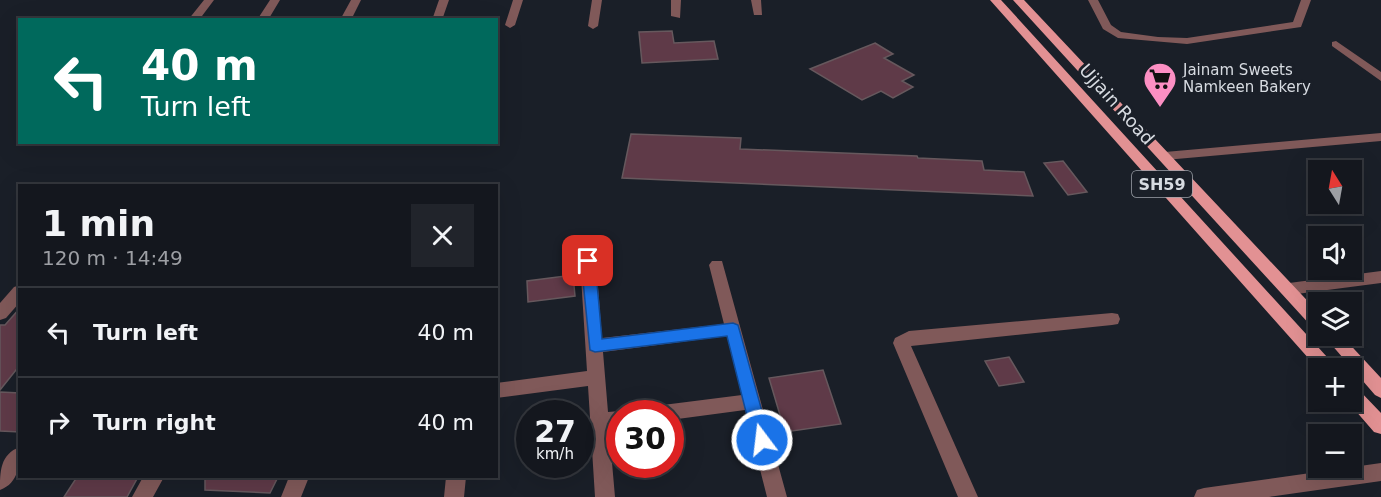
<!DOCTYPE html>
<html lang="en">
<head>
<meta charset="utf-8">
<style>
	:root { --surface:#14171e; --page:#21242b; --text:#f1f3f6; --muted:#9d9fa4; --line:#33363c }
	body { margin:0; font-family:"DejaVu Sans",sans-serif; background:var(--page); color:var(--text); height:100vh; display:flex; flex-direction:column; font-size:22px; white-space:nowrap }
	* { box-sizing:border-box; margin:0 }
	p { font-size:20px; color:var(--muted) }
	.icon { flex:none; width:33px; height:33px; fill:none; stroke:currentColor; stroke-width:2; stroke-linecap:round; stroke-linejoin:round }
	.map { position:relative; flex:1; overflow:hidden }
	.sheet { position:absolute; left:18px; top:184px; width:480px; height:294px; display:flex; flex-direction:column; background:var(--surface); border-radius:0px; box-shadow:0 6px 24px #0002,0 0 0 2px var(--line) }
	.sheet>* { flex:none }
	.hud { position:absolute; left:18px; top:18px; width:480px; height:126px; border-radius:0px; box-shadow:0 6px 24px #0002,0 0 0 2px var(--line); background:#00695c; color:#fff; overflow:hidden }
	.needle { width:39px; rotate:349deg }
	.fabs { position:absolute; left:1308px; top:160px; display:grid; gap:12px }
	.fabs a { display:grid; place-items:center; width:54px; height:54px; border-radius:0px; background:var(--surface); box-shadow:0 6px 24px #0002,0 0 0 2px var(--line); font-size:30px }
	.speed { position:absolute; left:516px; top:400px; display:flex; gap:12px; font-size:30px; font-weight:700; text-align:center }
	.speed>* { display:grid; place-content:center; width:78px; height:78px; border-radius:50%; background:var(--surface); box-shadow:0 6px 24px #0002,0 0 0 2px var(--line); line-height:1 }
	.speed small { font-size:15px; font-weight:400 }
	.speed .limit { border:9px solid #d22; background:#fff; color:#111 }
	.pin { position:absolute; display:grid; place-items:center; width:51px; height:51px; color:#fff; margin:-26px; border-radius:12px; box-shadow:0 3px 9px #0006 }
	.me { position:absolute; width:66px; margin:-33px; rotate:345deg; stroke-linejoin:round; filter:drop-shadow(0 0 4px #0008) }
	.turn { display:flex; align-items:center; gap:21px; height:126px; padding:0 24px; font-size:27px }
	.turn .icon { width:78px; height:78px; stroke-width:2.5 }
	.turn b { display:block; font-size:42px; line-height:51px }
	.round { display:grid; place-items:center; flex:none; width:63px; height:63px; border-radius:0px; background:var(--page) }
	.summary { display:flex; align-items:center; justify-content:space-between; height:102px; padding:0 24px }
	h1 { font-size:36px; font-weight:700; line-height:45px }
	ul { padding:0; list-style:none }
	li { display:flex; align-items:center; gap:18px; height:90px; padding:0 24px; border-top:2px solid var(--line) }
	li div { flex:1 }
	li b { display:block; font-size:22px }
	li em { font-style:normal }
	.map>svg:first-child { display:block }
</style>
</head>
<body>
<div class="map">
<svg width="1381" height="497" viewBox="0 0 1381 497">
	<rect width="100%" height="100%" fill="#1a1f28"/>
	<path fill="#5f3a48" stroke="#66585d" stroke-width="1.5" d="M672 31 674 43 714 41 718 59 642 63 639 32Z
		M875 43 893 54 884 58 914 75 902 81 913 87 893 98 881 91 862 100 810 69Z
		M631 134 741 138 740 149 917 156 918 158 982 161 984 170 1024 172 1033 196 622 178Z
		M1063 161 1087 192 1068 195 1044 163Z
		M573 275 575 296 528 302 527 281Z
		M20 308V365L0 390V325H5Z
		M1009 357 1024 382 999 386 985 361Z
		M823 370 841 424 785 432 769 378Z
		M0 392 20 393V432L0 431Z
		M77 477H138L127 497H64Z
		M205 477H278L270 493 205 490Z"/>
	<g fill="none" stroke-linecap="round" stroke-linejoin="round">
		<path fill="#805959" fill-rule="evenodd" d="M204 0H214L199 20H188Z
			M270 0H280L268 20H257Z
			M351 0H361L351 20H340Z
			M439 0H449L442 20H432Z
			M513 0H523L515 25 510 28 505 25Z
			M592 0H602L598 26 593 29 588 26Z
			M671 0H681L680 18 671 16Z
			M751 0H761L762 15H754Z
			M1088 0H1098L1111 25 1121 32 1158 37 1187 38 1293 22 1301 0H1311L1301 27 1187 44 1118 38 1103 29Z
			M1336 41 1381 72V81L1332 46V42Z
			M1381 133V141L1165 160 1158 156 1165 152Z
			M588 255 596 261 602 338 724 324 709 265 712 261H722L787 497H767L745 410 670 420V414H646L649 408 655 406 742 395 727 336 603 352 608 412 620 411 627 414H620V427L609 428 615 497H595L588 386 496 398V383L587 371 580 261Z
			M1381 271V283L1289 295 1283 293 1281 289 1283 285 1289 283Z
			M20 285V302L6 318 0 320V303L14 287Z
			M1112 313 1118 314 1120 319 1118 324 1112 325 911 346 978 497H958L893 343 895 338 909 331Z
			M20 447C20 464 19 483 0 490 0 472 0 454 20 447Z
			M1381 463V481L1269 497H1194L1197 490 1204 488Z
			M143 477H164L153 497H132Z
			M289 477H309L301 497H281Z
			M446 477H466L464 497H444Z"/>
		<path fill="#e29193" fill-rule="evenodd" d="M990 0H1001L1338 369H1318Z
			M1013 0H1024L1318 312V328L1312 327Z
			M1324 336H1342L1381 378V398L1375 395Z
			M1352 386 1358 389 1381 413V434L1374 432 1348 402H1352Z"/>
	</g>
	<path fill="#1a73e8" stroke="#114b97" stroke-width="1.5" d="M588 255 595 261 602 339 733 323 738 325 770 440 768 445 762 447 756 445 753 440 727 336 595 352 590 350 581 261Z"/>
	<defs>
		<symbol id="supermarket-pin" viewBox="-11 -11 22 30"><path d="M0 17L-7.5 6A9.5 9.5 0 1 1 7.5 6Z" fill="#fc8fc3" stroke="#1a1f28"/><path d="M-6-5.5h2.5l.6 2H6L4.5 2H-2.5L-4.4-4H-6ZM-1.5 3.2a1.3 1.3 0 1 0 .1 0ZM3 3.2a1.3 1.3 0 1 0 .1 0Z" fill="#111"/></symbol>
	</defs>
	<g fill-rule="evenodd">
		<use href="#supermarket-pin" x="1141" y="60" width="38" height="52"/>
	</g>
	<g text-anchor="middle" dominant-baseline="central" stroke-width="6" stroke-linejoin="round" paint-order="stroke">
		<g font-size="15" fill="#d7dbe1" stroke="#1a1f28" text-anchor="start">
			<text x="1183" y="70">Jainam Sweets<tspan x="1183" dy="17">Namkeen Bakery</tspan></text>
		</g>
		<rect fill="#1a1f28" stroke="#9ea3aa" stroke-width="1.5" x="1132" y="171" width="60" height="26" rx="4.5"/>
		<g font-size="16" font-weight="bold" fill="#d7dbe1">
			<text x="1162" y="184">SH59</text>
		</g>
		<g font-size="18" fill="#d7dbe1" stroke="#1a1f28">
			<text transform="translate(1117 104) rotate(48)">Ujjain Road</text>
		</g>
	</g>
</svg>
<div class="fabs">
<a><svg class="needle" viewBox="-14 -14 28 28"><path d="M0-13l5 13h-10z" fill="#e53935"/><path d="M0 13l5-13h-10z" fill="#9d9fa4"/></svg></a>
<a><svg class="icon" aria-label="sound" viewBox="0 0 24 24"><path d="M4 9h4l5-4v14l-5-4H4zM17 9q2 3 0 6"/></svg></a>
<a><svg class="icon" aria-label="layers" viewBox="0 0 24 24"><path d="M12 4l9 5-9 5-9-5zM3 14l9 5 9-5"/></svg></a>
<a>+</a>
<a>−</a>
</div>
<div class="speed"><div>27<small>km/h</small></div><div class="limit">30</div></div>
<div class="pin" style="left:588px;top:261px;background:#d93025"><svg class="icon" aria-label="arrive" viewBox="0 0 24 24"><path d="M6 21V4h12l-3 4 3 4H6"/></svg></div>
<svg class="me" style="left:762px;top:440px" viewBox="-20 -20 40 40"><circle r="17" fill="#1a73e8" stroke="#fff" stroke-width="3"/><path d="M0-11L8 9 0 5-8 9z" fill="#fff"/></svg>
<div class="hud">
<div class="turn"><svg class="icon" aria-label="left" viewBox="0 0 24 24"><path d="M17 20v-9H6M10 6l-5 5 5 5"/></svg><div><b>40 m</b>Turn left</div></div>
</div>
<section class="sheet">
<div class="summary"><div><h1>1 min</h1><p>120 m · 14:49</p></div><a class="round"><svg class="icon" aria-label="close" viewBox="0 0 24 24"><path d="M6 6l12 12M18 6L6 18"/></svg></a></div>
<ul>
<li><svg class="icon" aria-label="left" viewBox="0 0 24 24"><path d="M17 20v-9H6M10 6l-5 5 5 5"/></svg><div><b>Turn left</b></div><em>40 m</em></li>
<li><svg class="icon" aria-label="right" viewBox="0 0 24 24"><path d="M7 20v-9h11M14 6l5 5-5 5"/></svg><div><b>Turn right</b></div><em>40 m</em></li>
</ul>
</section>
</div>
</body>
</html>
